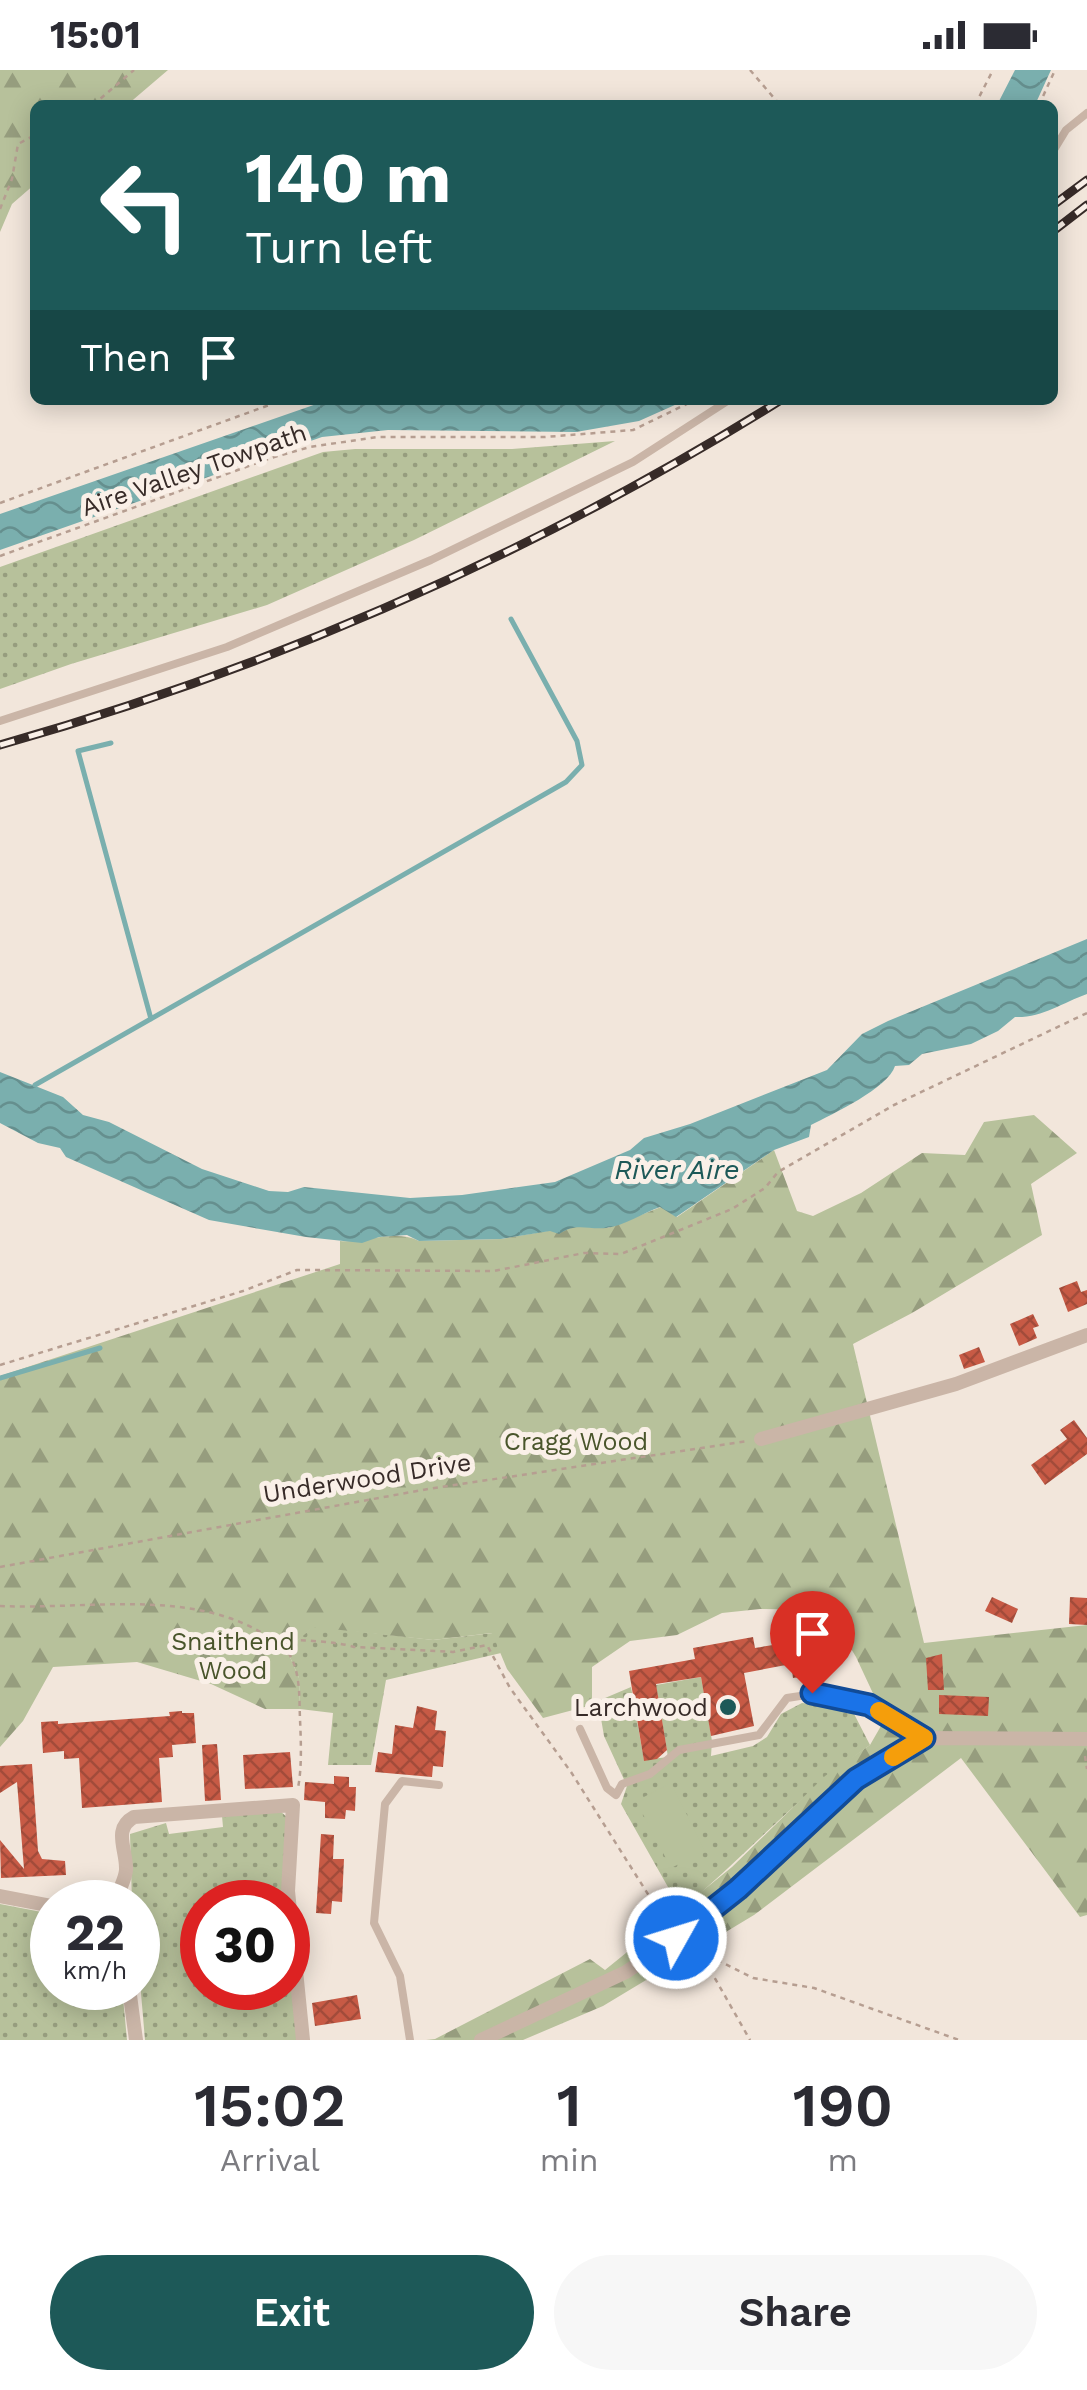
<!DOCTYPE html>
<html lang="en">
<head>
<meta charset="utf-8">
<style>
	:root { --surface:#fff; --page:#f7f7f7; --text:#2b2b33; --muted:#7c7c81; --accent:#1d5958 }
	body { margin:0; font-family:"Work Sans",sans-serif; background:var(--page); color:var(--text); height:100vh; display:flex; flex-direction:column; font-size:38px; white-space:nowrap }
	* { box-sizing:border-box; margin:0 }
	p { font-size:32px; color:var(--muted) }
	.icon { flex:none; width:55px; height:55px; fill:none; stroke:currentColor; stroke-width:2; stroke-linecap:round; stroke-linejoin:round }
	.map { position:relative; height:1970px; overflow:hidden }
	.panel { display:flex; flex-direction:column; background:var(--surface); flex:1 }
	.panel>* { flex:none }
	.guide { position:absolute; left:30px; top:30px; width:1028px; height:305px; border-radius:15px; box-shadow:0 5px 25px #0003; background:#1d5958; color:#fff; overflow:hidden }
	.speed { position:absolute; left:30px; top:1810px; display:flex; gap:20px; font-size:50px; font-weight:700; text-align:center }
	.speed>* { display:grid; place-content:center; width:130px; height:130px; border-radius:50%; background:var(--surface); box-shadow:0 5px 25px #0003; line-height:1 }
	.speed small { font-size:25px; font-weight:400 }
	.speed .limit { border:15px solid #d22; background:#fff; color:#111 }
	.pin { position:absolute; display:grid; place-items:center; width:85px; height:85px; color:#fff; margin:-102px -42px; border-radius:50% 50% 50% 0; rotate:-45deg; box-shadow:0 0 10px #0007 }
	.pin .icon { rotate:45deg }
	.me { position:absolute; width:110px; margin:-55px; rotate:51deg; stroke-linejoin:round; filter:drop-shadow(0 0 8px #0008) }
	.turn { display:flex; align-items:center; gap:35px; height:210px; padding:0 50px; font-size:45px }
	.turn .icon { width:130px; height:130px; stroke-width:2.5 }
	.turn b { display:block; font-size:70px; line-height:85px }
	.then { display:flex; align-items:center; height:95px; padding:0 50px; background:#0003; gap:20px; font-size:38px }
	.eta { display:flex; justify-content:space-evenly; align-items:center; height:170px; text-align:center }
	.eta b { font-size:60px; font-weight:600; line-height:70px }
	.cta { display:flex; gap:20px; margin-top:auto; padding:20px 50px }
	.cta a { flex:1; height:115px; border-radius:60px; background:var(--accent); color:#fff; font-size:40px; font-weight:600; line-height:115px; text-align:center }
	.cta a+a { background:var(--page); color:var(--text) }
	.status { display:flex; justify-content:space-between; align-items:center; height:70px; padding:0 50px; background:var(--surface); direction:ltr }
	.status svg { height:28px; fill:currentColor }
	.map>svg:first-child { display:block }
</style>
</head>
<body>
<div class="status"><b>15:01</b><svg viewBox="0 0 49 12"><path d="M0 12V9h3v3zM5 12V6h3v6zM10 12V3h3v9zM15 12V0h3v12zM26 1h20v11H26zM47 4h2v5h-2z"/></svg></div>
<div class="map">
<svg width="1087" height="1970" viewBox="0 0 1087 1970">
	<defs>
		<pattern id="grass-dots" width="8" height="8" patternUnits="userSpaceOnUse" patternTransform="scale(2.5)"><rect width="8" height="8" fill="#b7c19b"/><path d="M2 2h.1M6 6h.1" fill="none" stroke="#969d7e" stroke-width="1.8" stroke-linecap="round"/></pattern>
		<pattern id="forest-firs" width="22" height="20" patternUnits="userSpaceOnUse" patternTransform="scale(2.5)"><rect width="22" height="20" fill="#b7c19b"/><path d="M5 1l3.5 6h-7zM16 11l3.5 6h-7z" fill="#969d7e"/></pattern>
		<pattern id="water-waves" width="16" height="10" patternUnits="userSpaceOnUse" patternTransform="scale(2.5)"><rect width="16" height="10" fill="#7aafae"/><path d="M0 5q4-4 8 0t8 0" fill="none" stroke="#658f8e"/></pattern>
		<pattern id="building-cross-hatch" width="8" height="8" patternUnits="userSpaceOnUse" patternTransform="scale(2.5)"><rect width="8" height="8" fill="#c75a45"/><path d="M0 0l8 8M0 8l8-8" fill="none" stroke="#a24b3a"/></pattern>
	</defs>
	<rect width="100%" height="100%" fill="#f2e6db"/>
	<path fill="url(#grass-dots)" d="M615 371 414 470 267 535 71 594 0 619V497L323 382 355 379H512Z
		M313 1556 433 1570 493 1563 501 1583 386 1610 371 1695H328L333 1643 300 1639 299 1608 287 1580Z
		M701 1607 712 1671 711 1686 753 1676 767 1667 781 1644 802 1633 851 1638 870 1675C801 1723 745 1786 681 1840L621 1734 627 1716 604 1666 598 1631 631 1617 644 1690 668 1687 656 1615Z
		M280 1741 288 1748 284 1832H202V1918H288V1876L297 1970H145L138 1888V1832H132L130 1764 166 1753 169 1764 223 1757 222 1746Z
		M0 1834 52 1844V1918H122L127 1970H0Z"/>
	<path fill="url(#forest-firs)" d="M0 0H168L127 35H35V114L12 134 0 162Z
		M1034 1045 1077 1083 1031 1114 1042 1165 912 1243 853 1274 924 1573 1087 1555V1845L1080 1847 961 1688 754 1845 603 1936 523 1970H426L435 1969 590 1889 605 1900 732 1797 825 1706 870 1675 885 1649 856 1587 828 1540 760 1539 722 1543 677 1565 630 1571 592 1597V1635L543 1648 507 1599 492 1563 433 1570 313 1557 287 1580 299 1608 300 1639H265L211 1614 137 1592 53 1597 23 1651 0 1677V1306L340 1194V1171C366 1173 394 1159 419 1171L501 1169 582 1155 608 1158 661 1137 677 1147 774 1080 797 1141 813 1146 861 1123 922 1083 965 1085 984 1052Z"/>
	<path fill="#b7c19b" d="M671 1713 705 1781 671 1798 636 1731Z"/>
	<path fill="url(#water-waves)" d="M1015 0H1051L1035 35H997Z
		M328 330H686L639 351 576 362 388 360 322 367 0 480V444Z
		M1087 869V924C1062 933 1042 948 1015 947L998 961 971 974 922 984 909 995 895 996C888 1018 833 1044 811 1055L809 1067 774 1080 676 1147 660 1137C643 1143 624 1156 606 1158 587 1160 577 1152 559 1164L550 1161 501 1169 419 1171 407 1165 379 1167 362 1173 306 1167 209 1150 66 1087 60 1078 38 1073 0 1053V1002L63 1027 83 1045 109 1052 202 1099 269 1121 288 1122 304 1117 410 1128 462 1125 555 1112 630 1080 644 1068 690 1054 827 1000 862 964 888 951Z"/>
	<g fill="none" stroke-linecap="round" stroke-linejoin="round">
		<path stroke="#7aafae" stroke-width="5" d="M111 673 78 681 151 949
			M35 1015 566 712 582 695 577 671 511 549
			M0 1308 100 1278"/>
	</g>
	<path fill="url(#building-cross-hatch)" d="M1077 1211 1081 1222 1087 1220V1234L1068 1242 1059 1218Z
		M1033 1244 1039 1256 1033 1258 1037 1268 1019 1276 1010 1254Z
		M979 1277 985 1292 964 1299 959 1285Z
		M1074 1350 1087 1368V1384L1045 1415 1031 1395 1067 1369 1060 1360Z
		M992 1527 1018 1539 1012 1553 985 1541Z
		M1070 1527 1087 1528V1555L1069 1554Z
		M753 1567 755 1578 810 1569 816 1605 793 1608 791 1594 744 1603 754 1656 711 1666 701 1607 656 1614 667 1680 657 1689 644 1691 629 1601 695 1589 693 1578Z
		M942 1584 944 1620H928L926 1588Z
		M939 1625 989 1627 988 1646 939 1644Z
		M417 1636 437 1641 435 1660 446 1661 443 1697 433 1696 432 1707 375 1702 378 1682 392 1684 395 1655 413 1658Z
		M182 1641V1643H194L196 1673 172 1675 173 1687 159 1688 162 1732 82 1738 79 1688 64 1689V1681L43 1683 41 1652 58 1651V1654L170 1646 169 1642Z
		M217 1674 221 1730 205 1731 202 1675Z
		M290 1682 293 1717 245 1719 243 1685Z
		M32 1694 38 1781 42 1789 65 1791 66 1805 1 1808 0 1770 24 1799 17 1712 0 1723V1696Z
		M334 1706 349 1707V1717H356L355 1741 346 1740 345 1749 325 1748V1732L304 1730 305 1712 334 1714Z
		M321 1764 334 1765 333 1789H344L342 1832 332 1831 331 1844 316 1843Z
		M357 1925 361 1949 315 1956 312 1933Z"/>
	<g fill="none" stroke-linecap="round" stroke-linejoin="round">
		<path stroke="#b69e91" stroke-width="2.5" stroke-dasharray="5 5" stroke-linecap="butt" d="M750 0 780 35
			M93 35 134 0
			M975 35 993 0
			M1039 35 1055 0
			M0 139 12 109 18 74 35 65
			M0 433 283 330
			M0 486 271 388 310 377 377 367H545L633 360 695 330
			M0 1295 243 1221 297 1200 494 1201 584 1183 621 1184 732 1139 765 1118 778 1102 894 1035 1087 943
			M0 1497 428 1419 748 1371
			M0 1536C85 1540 188 1518 264 1564 272 1569 283 1575 288 1582 301 1602 299 1627 300 1649 301 1672 302 1697 298 1718
			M271 1568C296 1571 332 1570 354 1577L453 1582 487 1575 510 1618 571 1702 668 1856
			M1085 1686 1087 1699
			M695 1872 699 1881 753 1908 814 1918 959 1970
			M700 1882 750 1970"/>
		<path stroke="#cab5a7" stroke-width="8" d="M1052 83 1066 60 1087 43
			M0 651 227 577 431 490 633 392 729 330
			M580 1659 607 1718 616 1725 622 1714 650 1704 679 1680 759 1665 787 1628C841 1617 879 1641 924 1668
			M410 1970 400 1906 374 1853 385 1734 402 1711 439 1715"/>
		<path stroke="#cab5a7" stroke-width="14" d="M761 1369 956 1314 1087 1265
			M0 1826 52 1836
			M89 1832 117 1825
			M118 1832C117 1820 125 1812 126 1800 127 1780 112 1759 134 1747L293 1735 288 1821 303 1970
			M129 1918 136 1970
			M481 1970 626 1902 676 1868 737 1819 855 1709 924 1668 1087 1669"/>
		<defs>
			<path id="rail" d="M1052 136 1087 110
				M1052 162 1087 135
				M0 675C275 597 539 481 781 330"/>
		</defs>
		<use href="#rail" stroke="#372b28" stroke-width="9"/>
		<use href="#rail" stroke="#faf0e8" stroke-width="5" stroke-dasharray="15" stroke-linecap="butt"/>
	</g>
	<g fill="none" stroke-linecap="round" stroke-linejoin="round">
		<defs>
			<path id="route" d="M676 1868 738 1819 856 1709 924 1668 869 1635 812 1623"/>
		</defs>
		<use href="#route" stroke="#114b97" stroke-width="25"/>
		<use href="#route" stroke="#1a73e8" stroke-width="18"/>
		<path stroke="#f59e0b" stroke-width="18" d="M879 1641 924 1668 893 1687"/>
	</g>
	<circle fill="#1d5958" stroke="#faf0e8" stroke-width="4" cx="728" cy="1637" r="10"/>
	<g text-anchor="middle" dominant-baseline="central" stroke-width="10" stroke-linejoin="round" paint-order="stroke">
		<g font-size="25" fill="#372b28" stroke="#faf0e8">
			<text transform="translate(194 400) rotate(-19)">Aire Valley Towpath</text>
			<text transform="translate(367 1408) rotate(-9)">Underwood Drive</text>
		</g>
		<g font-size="25" fill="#49552b" stroke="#faf0e8">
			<text x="576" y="1371">Cragg Wood</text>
			<text x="233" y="1571">Snaithend<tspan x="233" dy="29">Wood</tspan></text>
		</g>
		<g font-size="25" fill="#372b28" stroke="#faf0e8" text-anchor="end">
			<text x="708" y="1637">Larchwood</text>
		</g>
		<g font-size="28" font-style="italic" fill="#1d5958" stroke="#faf0e8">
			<text x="677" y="1099">River Aire</text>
		</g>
	</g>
</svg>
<div class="speed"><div>22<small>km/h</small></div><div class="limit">30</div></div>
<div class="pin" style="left:812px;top:1623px;background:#d93025"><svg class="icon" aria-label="arrive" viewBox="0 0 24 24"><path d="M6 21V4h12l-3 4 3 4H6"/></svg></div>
<svg class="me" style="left:676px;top:1868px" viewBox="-20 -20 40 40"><circle r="17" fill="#1a73e8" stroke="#fff" stroke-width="3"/><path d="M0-11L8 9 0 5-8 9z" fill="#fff"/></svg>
<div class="guide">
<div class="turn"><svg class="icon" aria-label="left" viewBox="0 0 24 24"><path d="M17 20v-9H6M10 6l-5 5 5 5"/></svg><div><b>140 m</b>Turn left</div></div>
<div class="then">Then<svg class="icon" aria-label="arrive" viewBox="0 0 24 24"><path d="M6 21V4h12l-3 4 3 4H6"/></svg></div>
</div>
</div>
<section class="panel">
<div class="eta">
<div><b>15:02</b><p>Arrival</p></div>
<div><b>1</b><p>min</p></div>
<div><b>190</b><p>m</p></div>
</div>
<div class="cta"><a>Exit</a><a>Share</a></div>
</section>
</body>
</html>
